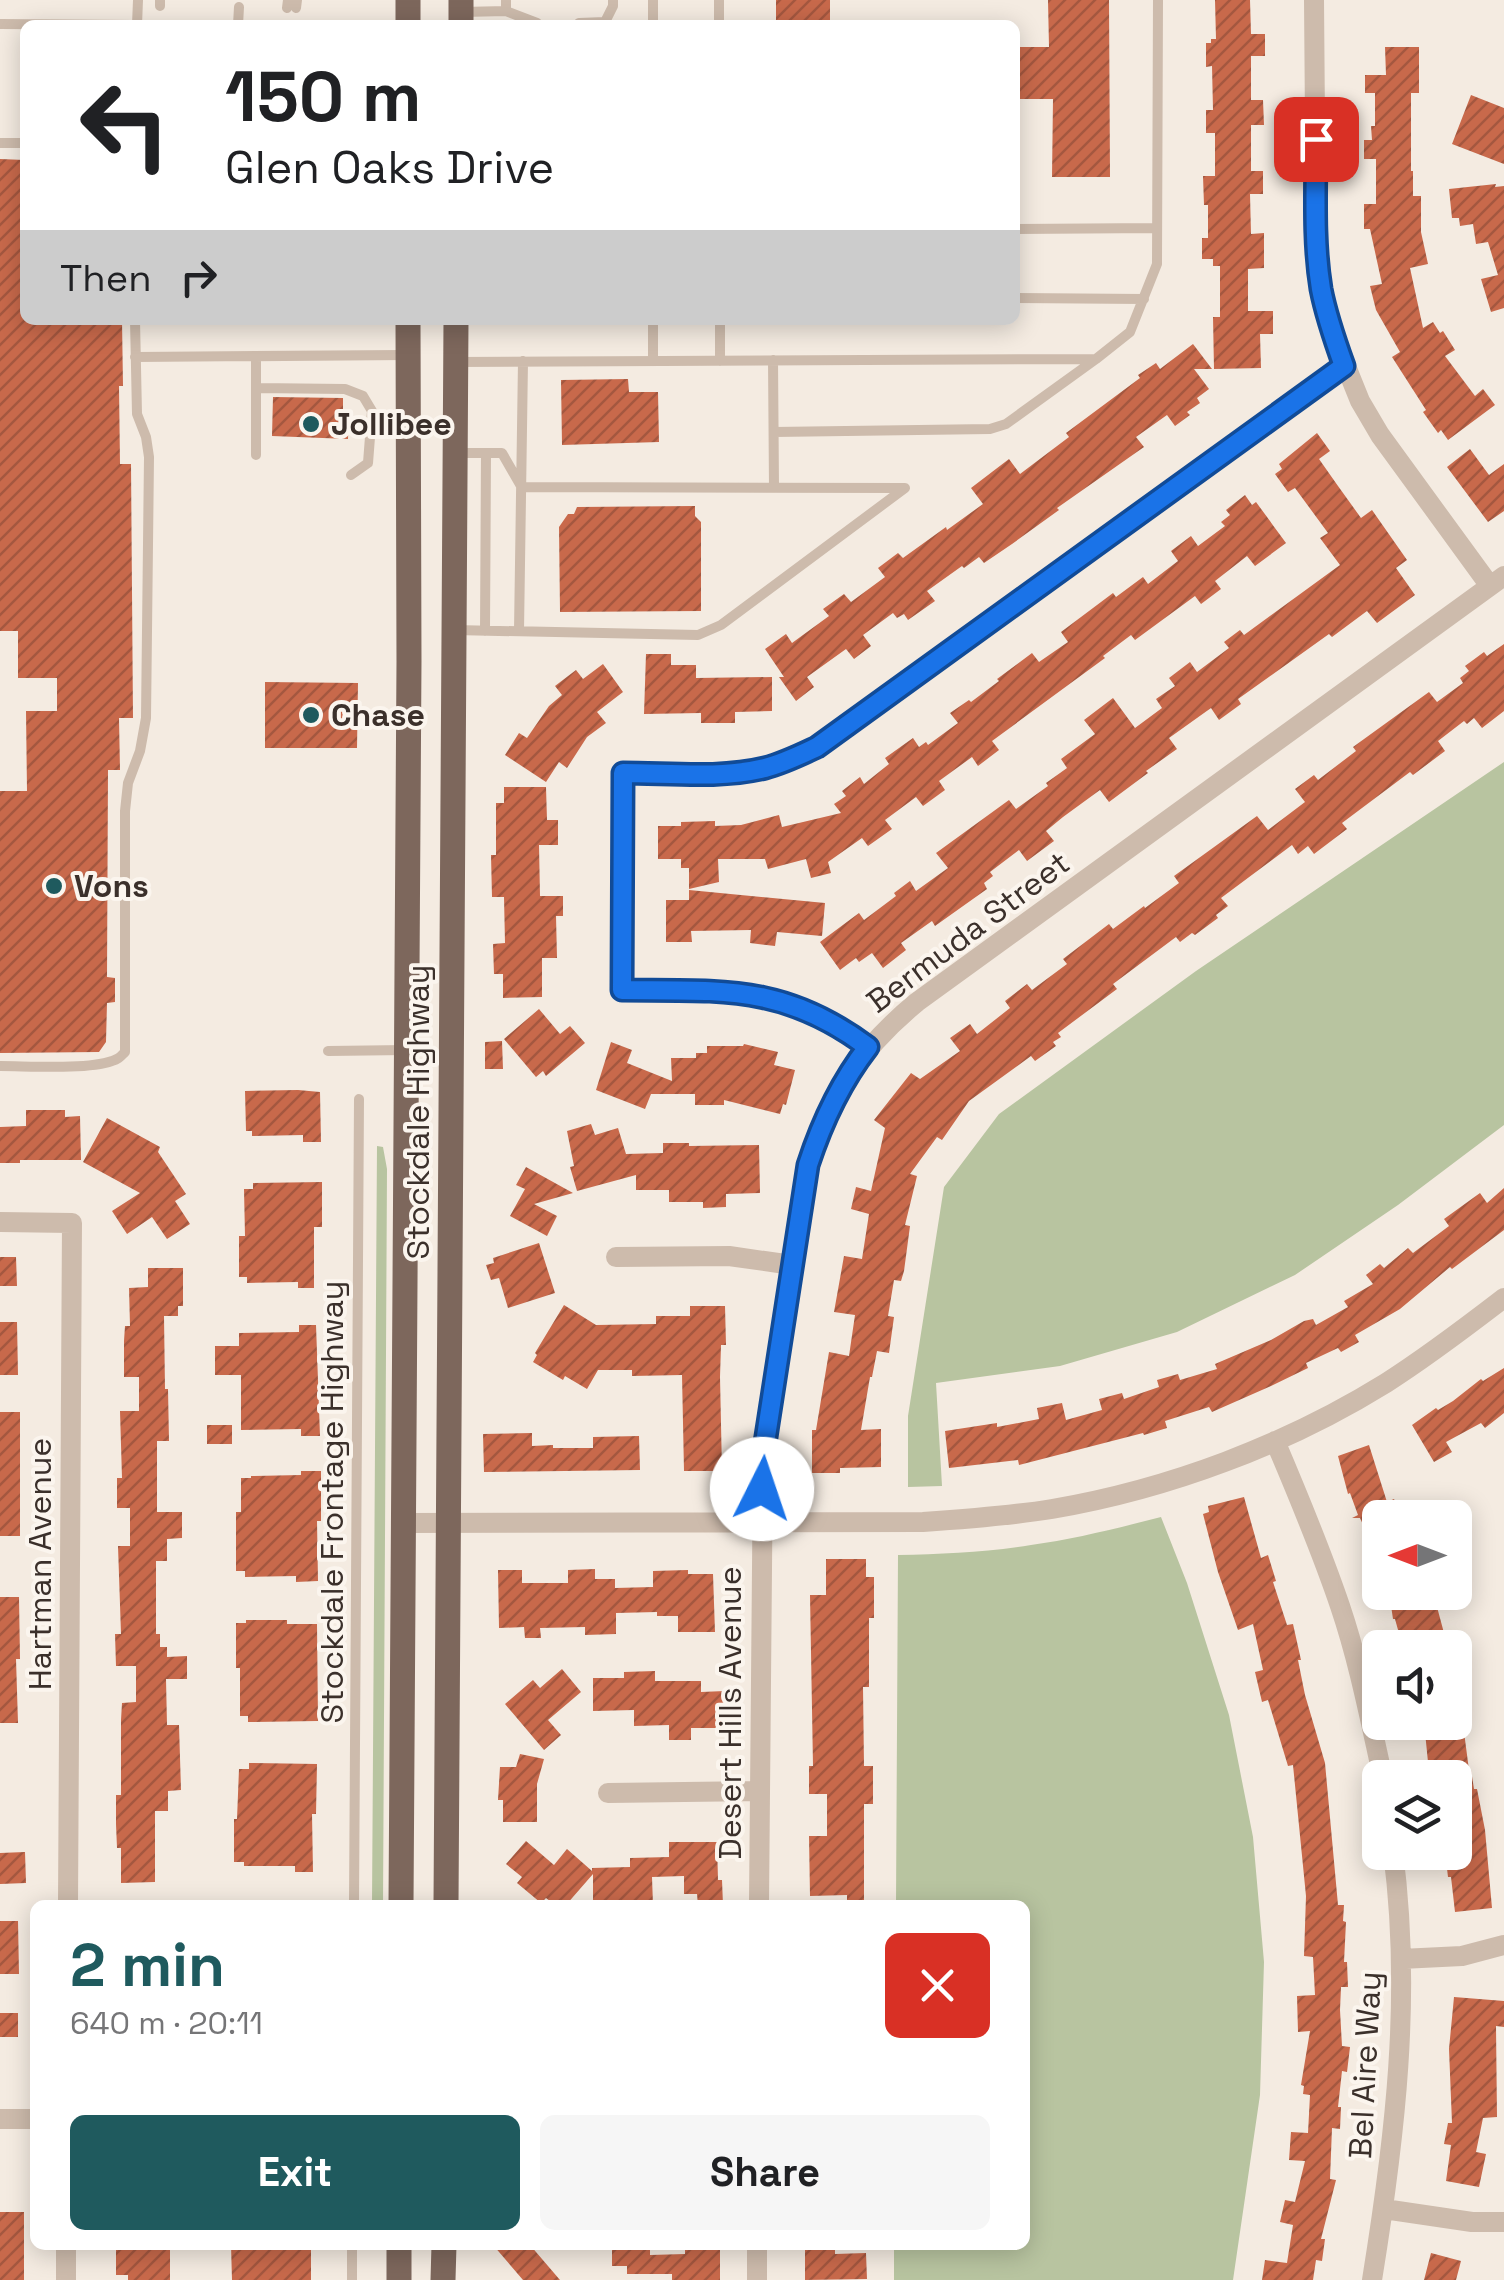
<!DOCTYPE html>
<html lang="en">
<head>
<meta charset="utf-8">
<style>
	:root { --surface:#fff; --page:#f6f6f6; --text:#202124; --muted:#757577; --accent:#1f5a5e }
	body { margin:0; font-family:"Space Grotesk",sans-serif; background:var(--page); color:var(--text); height:100vh; display:flex; flex-direction:column; font-size:38px; white-space:nowrap }
	* { box-sizing:border-box; margin:0 }
	p { font-size:32px; color:var(--muted) }
	.icon { flex:none; width:55px; height:55px; fill:none; stroke:currentColor; stroke-width:2; stroke-linecap:round; stroke-linejoin:round }
	.map { position:relative; flex:1; overflow:hidden }
	.side { position:absolute; left:30px; top:1900px; width:1000px; height:350px; display:flex; flex-direction:column; background:var(--surface); border-radius:15px; box-shadow:0 5px 25px #0003 }
	.side>* { flex:none }
	.top-card { position:absolute; left:20px; top:20px; width:1000px; height:305px; border-radius:15px; box-shadow:0 5px 25px #0003; background:#fff; color:var(--text); overflow:hidden }
	.needle { width:65px; rotate:270deg }
	.tools { position:absolute; left:1362px; top:1500px; display:grid; gap:20px }
	.tools a { display:grid; place-items:center; width:110px; height:110px; border-radius:15px; background:var(--surface); box-shadow:0 5px 25px #0003; font-size:50px }
	.pin { position:absolute; display:grid; place-items:center; width:85px; height:85px; color:#fff; margin:-42px; border-radius:20px; box-shadow:0 5px 15px #0006 }
	.me { position:absolute; width:110px; margin:-55px; rotate:4deg; stroke-linejoin:round; filter:drop-shadow(0 0 8px #0008) }
	.turn { display:flex; align-items:center; gap:35px; height:210px; padding:0 40px; font-size:45px }
	.turn .icon { width:130px; height:130px; stroke-width:2.5 }
	.turn b { display:block; font-size:70px; line-height:85px }
	.then { display:flex; align-items:center; height:95px; padding:0 40px; background:#0003; gap:20px; font-size:38px }
	.round { display:grid; place-items:center; flex:none; width:105px; height:105px; border-radius:15px; background:var(--page) }
	.headline { display:flex; align-items:center; justify-content:space-between; height:170px; padding:0 40px }
	h1 { font-size:60px; font-weight:800; line-height:75px; color:var(--accent) }
	.action { display:flex; gap:20px; margin-top:auto; padding:20px 40px }
	.action a { flex:1; height:115px; border-radius:15px; background:var(--accent); color:#fff; font-size:40px; font-weight:800; line-height:115px; text-align:center }
	.action a+a { background:var(--page); color:var(--text) }
	.map>svg:first-child { display:block }
</style>
</head>
<body>
<div class="map">
<svg width="1504" height="2280" viewBox="0 0 1504 2280">
	<defs>
		<pattern id="building-hatch" width="6" height="6" patternUnits="userSpaceOnUse" patternTransform="scale(2.5)"><rect width="6" height="6" fill="#c8694b"/><path d="M-1 1l2-2M0 6l6-6M5 7l2-2" fill="none" stroke="#a4573f"/></pattern>
	</defs>
	<rect width="100%" height="100%" fill="#f4ebe1"/>
	<path fill="#b8c4a0" d="M1504 762V1125L1398 1205 1295 1275 1177 1332 1060 1366 936 1383 942 1486 908 1487V1416L944 1187 999 1114 1196 971Z
		M377 1146 383 1147 387 1169 383 1905H372Z
		M1161 1517 1187 1583 1229 1715 1253 1837 1264 1962 1260 2095 1233 2280H894V2245H1025V1905H896L898 1555C943 1554 987 1552 1031 1545 1075 1539 1118 1528 1161 1517Z"/>
	<path fill="url(#building-hatch)" d="M776 0H830V25H776Z
		M1048 0H1109L1110 177H1052L1053 99H1015V47H1049Z
		M1215 0H1250L1251 34H1265V56H1251V100H1263L1264 125H1251V171H1263V194H1250L1251 234 1264 233V268L1248 269V311H1273V334H1260L1261 368 1214 369 1213 317H1220V266H1213V259H1202V238H1208V205H1204L1203 176H1215V133H1206V110H1213L1212 66 1206 67V43H1211V39H1216Z
		M1385 47H1419V93H1411V171H1413V196H1421V232L1428 264 1410 268 1423 328 1433 322 1440 333 1443 331 1455 350 1445 356 1475 396 1483 389 1495 405 1448 440 1441 430 1438 433 1423 412 1426 410 1392 357 1400 352 1376 310 1370 286 1382 284 1370 229H1364V204H1376V159H1364V140H1372L1371 126H1375V93H1365V75H1386Z
		M1471 95 1504 108V164L1452 144Z
		M0 159 25 160V320H122L123 386H119L120 464H131L133 718H119L120 770H108L107 977 115 978V1002L107 1003 106 1042 99 1052 0 1053V791H27L26 711H57V678H18V631H0Z
		M1496 184 1495 187 1504 186V308L1491 312 1481 279 1498 275 1488 242 1476 244 1473 224 1460 226 1459 218H1452L1449 189Z
		M1193 344 1212 369H1194L1209 389 1197 398 1200 403 1187 412 1190 415 1175 426 1167 415 1136 437 1144 447 1057 508 1059 510 1012 544 984 563 979 557 964 568 962 566 927 591 935 601 908 620 904 614 897 618 893 613 863 635 871 646 854 659 846 649 807 677 814 687 796 701 779 677H784L765 649 786 634 792 643 829 616 823 609 844 594 851 602 885 577 878 568 898 553 903 558 946 527 947 530 983 504 971 488 1009 459 1020 474 1069 437 1066 433 1140 378 1138 375 1156 363 1160 369Z
		M628 379 629 392H658L659 442 562 445 561 380Z
		M273 397 343 398V411H349L348 439 272 436Z
		M1317 433 1330 451 1319 459 1338 486 1361 518 1372 510 1407 560 1396 568 1415 595 1377 623 1367 611 1332 637 1329 634 1238 699 1241 704 1219 720 1211 708 1169 738 1177 749 1146 771 1148 773 1109 802 1100 790 1063 817 1046 831 1054 841 1027 861 1019 850 990 872 993 876 984 883 987 889 935 926 932 921 901 943 906 950 883 968 872 953 859 962 856 958 840 970 820 942 859 913 864 920 896 896 894 893 910 881 916 891 948 868 936 853 1009 800 1016 809 1048 786 1046 783 1067 768 1061 759 1095 734 1084 720 1113 698 1135 728 1162 708 1156 699 1175 686 1169 678 1190 662 1197 672 1229 648 1224 642 1240 630 1244 635 1340 565 1320 538 1328 533 1295 488 1288 492 1275 474 1282 469 1279 464Z
		M1470 449 1489 475 1504 464V511L1488 522 1447 467Z
		M1245 495 1252 505 1256 502 1286 543 1255 566 1247 556 1215 581 1221 589 1201 604 1195 596 1135 640 1131 635 1103 656 1105 658 992 741 999 750 978 766 972 757 939 781 945 790 923 806 916 797 885 820 892 829 868 846 862 838 828 862 831 873 811 878 806 859 768 869 765 859H718L719 882 689 889V868H681V859H658V826H681V822L715 821V826L741 825 779 815 782 827 841 813 834 804 846 796 842 791 860 777 864 784 889 764 885 758 913 738 919 747 926 742 928 745 958 723 950 713 969 700 971 702 999 681 997 679 1032 653 1039 662 1068 642 1061 632 1113 593 1116 597 1143 577 1148 584 1178 561 1171 551 1191 536 1198 546 1225 526 1221 522 1230 515 1226 510Z
		M695 506V516L701 522V611L560 612 559 527 568 514H574L577 507Z
		M1504 644V711L1482 728 1474 718 1467 724 1464 721 1438 741 1445 751 1413 775 1410 772 1342 823 1347 829 1314 854 1308 846 1298 854 1292 845 1221 898 1228 906 1216 915 1218 918 1195 935 1192 933 1180 942 1176 937 1113 984 1117 989 1058 1033 1061 1037 1053 1042 1056 1046 1035 1061 1031 1056 969 1101 942 1140 937 1137 910 1174 917 1176 905 1225 910 1226 904 1271 901 1281 894 1280 888 1316 894 1317 889 1353 877 1351 872 1377H870L861 1430 881 1429V1467L840 1468V1473H812V1430H816L829 1352 849 1356 855 1315 834 1312 844 1256 862 1259 869 1214 851 1209 856 1187 871 1191 885 1128 874 1120 911 1073 920 1079 960 1051 950 1038 970 1024 977 1034 1010 1008 1005 1001 1027 984 1032 990 1067 964 1063 959 1109 924 1113 929 1144 906 1145 908 1179 883 1174 876 1257 816 1268 830 1305 802 1295 789 1314 775 1318 780 1356 751 1353 747 1429 692 1437 702 1463 683 1460 678 1469 671 1465 666 1484 652 1487 656Z
		M646 654H671V665H696V678L772 677V711L735 712V723H701V713L644 714Z
		M603 664 623 692 597 712 606 723 587 737 567 768 559 762 546 782 505 755 519 733 527 738 549 706 562 695 555 686 576 670 583 679Z
		M265 682 358 683 357 748H265Z
		M504 787H546L547 820H558V845H539L540 896H563V916H556L557 958H542V997L503 998V974H494L493 944 505 943 504 897H492L491 855H496V803H504Z
		M689 890 825 903 822 936 777 932 775 946 750 943 751 930 691 931 692 942H666V900H689Z
		M539 1009 560 1034 570 1026 585 1043 546 1076 543 1071 536 1077 504 1039Z
		M502 1041 503 1069H485V1042Z
		M611 1042 632 1050 627 1063 672 1081 671 1058H696V1053H707V1046H743L744 1044 778 1052 774 1065 795 1070 786 1105 783 1104 780 1114 724 1100V1105H695V1094H651L645 1109 596 1090Z
		M298 1090 320 1092 321 1142H303V1135L252 1136V1131H246L245 1091Z
		M26 1110H65V1117L80 1116 81 1160H20V1163H0V1127L26 1126Z
		M107 1118 160 1147 158 1152 186 1194 175 1201 190 1224 167 1239 152 1217 127 1234 112 1211 140 1193 83 1162Z
		M591 1124 595 1135 618 1128 626 1154 663 1153V1143H689V1146L759 1145 760 1193 726 1194V1207L703 1208V1202H669V1190H636V1175L577 1191 570 1167 574 1166 567 1131Z
		M526 1167 573 1193 534 1204 557 1216 547 1236 510 1216 525 1189 516 1185Z
		M322 1182V1227H314V1288H298V1282L247 1283V1277H239V1236H245L244 1189H253V1183Z
		M1504 1188V1230L1452 1269 1450 1267 1400 1309 1355 1335 1359 1342 1341 1352 1338 1348 1306 1363 1308 1368 1271 1386 1212 1412 1209 1407 1165 1421 1167 1428 1144 1435 1143 1433 1019 1465 1018 1460 949 1468 945 1431 997 1423V1427L1039 1419 1037 1408 1062 1403 1066 1420 1102 1410 1099 1399 1122 1393 1124 1399 1159 1387 1157 1380 1178 1374 1180 1380 1217 1369 1215 1364 1271 1340 1304 1321 1313 1319 1316 1325 1348 1307 1344 1301 1373 1284 1366 1275 1380 1264 1384 1268 1408 1248 1413 1253 1449 1226 1444 1219 1480 1193 1487 1203Z
		M539 1243 555 1293 508 1308 499 1278 491 1280 486 1265 494 1263 493 1258Z
		M0 1257H16L17 1286H0Z
		M148 1268H183V1306H178V1316H164L165 1389H168L169 1441H157V1512H182V1538L167 1539V1561H156V1634H160V1647H167V1657L187 1656V1679H166L167 1725H179L181 1790 168 1791V1811H155V1882L121 1883V1848H117L116 1824V1795H121V1720L122 1703 136 1702V1666H116L115 1634H121L118 1546H130V1508H117V1478H122L120 1411H139V1377H124V1341L125 1326H130L129 1288 148 1287Z
		M564 1305 596 1325 656 1324V1316H690V1306H725L726 1345H721L720 1377 722 1471H684L682 1375 632 1376V1370H598L587 1389 565 1376 563 1380 533 1362 537 1355 535 1353Z
		M0 1322H17L18 1375H0Z
		M299 1325H316L320 1436H301V1429L241 1430V1375H215V1346H239V1333L299 1332Z
		M1504 1368V1413L1485 1428 1481 1423 1446 1442 1452 1452 1434 1462 1412 1425 1436 1408 1438 1410 1453 1401 1481 1379 1483 1381Z
		M0 1412H20V1536H0Z
		M207 1425H232V1444H207Z
		M532 1433V1446L553 1445V1448H593V1437L639 1436 640 1470 484 1472 483 1434Z
		M1369 1445 1387 1502 1394 1499 1402 1518H1380V1563L1360 1518H1352L1358 1515 1350 1493 1348 1494 1338 1456Z
		M301 1471H321V1521H317L318 1581 296 1582V1576L245 1577V1571H236V1512H241V1478H251V1476L301 1475Z
		M1244 1497 1261 1558 1268 1555 1276 1581 1273 1582 1287 1625 1293 1624 1301 1660H1298L1305 1695 1325 1763 1338 1905H1344L1343 1921 1346 1922 1344 1962H1347L1348 1987H1341L1340 2010 1342 2046 1350 2047 1347 2072 1342 2071 1338 2107H1341L1340 2129 1332 2128 1330 2179 1336 2180 1321 2239H1325L1322 2261 1316 2260 1313 2280H1262L1265 2260 1287 2263 1293 2225 1280 2222 1285 2200 1295 2202 1305 2161 1289 2160 1291 2132 1308 2133 1310 2095 1303 2094 1304 2086 1301 2085 1310 2031 1298 2032 1297 1996 1315 1995 1313 1957 1304 1956 1306 1896 1293 1765 1288 1766 1268 1700 1262 1702 1255 1672 1263 1670 1253 1624 1238 1630 1218 1572 1203 1514 1209 1512 1208 1506Z
		M826 1559H866V1577H874V1618H869V1687H863L864 1766H873V1804H864V1905H847V1895L810 1896 809 1836H827V1794H809V1766H813L810 1595H826Z
		M595 1569V1579H615V1588L653 1587V1571L688 1570V1574H713L715 1632H678V1616H657V1612L616 1613V1634L585 1635V1627L540 1628 541 1638H525L524 1627 499 1628 498 1570H522V1583H568V1570Z
		M1389 1592H1433L1448 1648H1403L1395 1619H1393Z
		M0 1597H19L20 1659H16L18 1723H0Z
		M246 1620H287V1624H317L318 1721 248 1722V1716H240V1668H236V1623H246Z
		M562 1669 581 1692 548 1720 561 1735 544 1750 505 1704 533 1680 540 1688Z
		M655 1671V1681H701V1692L725 1691V1728H691V1740H669V1725L634 1726V1710L593 1711V1678H624V1672Z
		M1424 1722H1455L1456 1733 1464 1732 1469 1770H1471L1474 1789H1477L1485 1830 1492 1908 1455 1912 1451 1877H1448L1445 1852H1455V1778H1433L1430 1762H1428Z
		M520 1754 544 1759 537 1784V1822H503V1800H498L500 1767H516Z
		M249 1763 317 1764 316 1814H312L313 1872H295V1866H244V1862H234V1819H237L239 1769H249Z
		M526 1841 554 1865 567 1849 592 1871V1868L630 1867V1858L669 1857V1842H717L718 1880H722L723 1905H698L697 1894H684V1876L652 1877 653 1905H593V1874L566 1905H555L546 1898 541 1903 517 1883 522 1877 506 1864Z
		M25 1852 26 1883 0 1884V1853Z
		M0 1921H18L19 1974H0Z
		M1454 1997 1504 2001V2027L1496 2026 1497 2117 1483 2118 1476 2152 1486 2154 1479 2187 1446 2181 1451 2145 1444 2144 1448 2123H1452L1449 2049Z
		M0 2013H18V2037H0Z
		M0 2212H24V2280H0Z
		M116 2245H170V2280H128V2275H116Z
		M231 2245H311V2280H232Z
		M493 2245H530L560 2280H523Z
		M612 2245H650V2255L685 2254V2245H720V2280H672V2274H627V2266H612Z
		M835 2245V2254L866 2253 867 2279 805 2280V2246Z
		M1431 2253 1461 2261 1456 2280H1424Z"/>
	<g fill="none" stroke-linecap="round" stroke-linejoin="round">
		<path stroke="#cdbbac" stroke-width="10" d="M653 0V25
			M719 0V25
			M160 6V0
			M287 8 288 0
			M296 8 297 0
			M506 11 537 23
			M462 12 506 11V0
			M579 23 605 22 613 6V0
			M0 24 133 25
			M137 25 138 0
			M238 25 239 7
			M0 143H25
			M1015 229 1157 228
			M1015 298 1144 299
			M653 320V361
			M720 320V361
			M135 357 407 355
			M773 360 774 488
			M455 362 1096 359 1130 332 1157 264 1158 0
			M256 388 345 389 363 396 372 411 368 463 351 475
			M774 432 990 429 1006 424 1096 359
			M457 453H502L521 486
			M256 455V356
			M455 630 698 635 721 625 905 488 522 487
			M485 631 486 453
			M519 631 523 361
			M328 1051 406 1050
			M0 1066C29 1066 86 1070 112 1061 119 1059 120 1057 125 1052V811L128 783 140 751 146 718 149 457 146 437 137 414 135 320
			M354 1905 359 1099
			M352 2280V2245"/>
		<path stroke="#cdbbac" stroke-width="20" d="M1314 0 1316 244 1322 290 1333 334 1360 401 1380 435 1490 586
			M869 1047C782 983 723 991 622 990L623 773C668 773 722 779 766 768 784 763 800 755 817 747L1344 365
			M0 1222 72 1223 68 1905
			M616 1257 729 1256 792 1265
			M1275 1441C1298 1495 1321 1550 1340 1606 1359 1662 1370 1720 1383 1778
			M404 1523 923 1522C967 1519 1009 1516 1052 1509 1169 1489 1286 1445 1386 1383 1427 1357 1465 1328 1504 1298
			M608 1793 760 1791
			M759 1905 763 1456 808 1165C830 1095 860 1049 917 1002L1504 576
			M1401 1959 1462 1956 1504 1945
			M0 2119H35
			M1384 2209 1472 2222H1504
			M66 2280V2245
			M757 2280V2245
			M1372 2280C1395 2138 1412 1996 1393 1852"/>
		<path stroke="#7d675c" stroke-width="25" d="M408 25V0
			M461 25V0
			M401 1905 409 661 408 320
			M446 1905 456 320
			M399 2280V2245
			M443 2280 444 2245"/>
	</g>
	<g fill="none" stroke-linecap="round" stroke-linejoin="round">
		<defs>
			<path id="route" d="M762 1489 763 1456 808 1165C822 1122 840 1083 868 1047 784 984 722 991 622 990L623 773C669 773 720 779 765 768 784 763 800 755 817 747L1344 366C1335 341 1326 315 1321 289 1313 240 1316 189 1316 139"/>
		</defs>
		<use href="#route" stroke="#114b97" stroke-width="25"/>
		<use href="#route" stroke="#1a73e8" stroke-width="18"/>
	</g>
	<g fill="#1f5a5e" stroke="#fbf5ee" stroke-width="4">
		<circle cx="311" cy="424" r="10"/>
		<circle cx="311" cy="715" r="10"/>
		<circle cx="54" cy="886" r="10"/>
	</g>
	<g text-anchor="middle" dominant-baseline="central" stroke-width="8" stroke-linejoin="round" paint-order="stroke">
		<g font-size="32" font-weight="bold" fill="#3b302b" stroke="#fbf5ee" text-anchor="start">
			<text x="331" y="424">Jollibee</text>
			<text x="331" y="715">Chase</text>
			<text x="74" y="886">Vons</text>
		</g>
		<g font-size="32" fill="#3b302b" stroke="#fbf5ee">
			<text transform="translate(968 932) rotate(-37)">Bermuda Street</text>
			<text transform="translate(418 1112) rotate(-90)">Stockdale Highway</text>
			<text transform="translate(332 1502) rotate(-90)">Stockdale Frontage Highway</text>
			<text transform="translate(40 1564) rotate(-90)">Hartman Avenue</text>
			<text transform="translate(730 1713) rotate(-90)">Desert Hills Avenue</text>
			<text transform="translate(1365 2065) rotate(-87)">Bel Aire Way</text>
		</g>
	</g>
</svg>
<div class="tools">
<a><svg class="needle" viewBox="-14 -14 28 28"><path d="M0-13l5 13h-10z" fill="#e53935"/><path d="M0 13l5-13h-10z" fill="#757577"/></svg></a>
<a><svg class="icon" aria-label="sound" viewBox="0 0 24 24"><path d="M4 9h4l5-4v14l-5-4H4zM17 9q2 3 0 6"/></svg></a>
<a><svg class="icon" aria-label="layers" viewBox="0 0 24 24"><path d="M12 4l9 5-9 5-9-5zM3 14l9 5 9-5"/></svg></a>
</div>
<div class="pin" style="left:1316px;top:139px;background:#d93025"><svg class="icon" aria-label="arrive" viewBox="0 0 24 24"><path d="M6 21V4h12l-3 4 3 4H6"/></svg></div>
<svg class="me" style="left:762px;top:1489px" viewBox="-20 -20 40 40"><circle r="19" fill="#fff"/><path d="M0-13L10 11 0 6-10 11z" fill="#1a73e8"/></svg>
<div class="top-card">
<div class="turn"><svg class="icon" aria-label="left" viewBox="0 0 24 24"><path d="M17 20v-9H6M10 6l-5 5 5 5"/></svg><div><b>150 m</b>Glen Oaks Drive</div></div>
<div class="then">Then<svg class="icon" aria-label="right" viewBox="0 0 24 24"><path d="M7 20v-9h11M14 6l5 5-5 5"/></svg></div>
</div>
<section class="side">
<div class="headline"><div><h1>2 min</h1><p>640 m · 20:11</p></div><a class="round" style="background:#d93025;color:#fff"><svg class="icon" aria-label="close" viewBox="0 0 24 24"><path d="M6 6l12 12M18 6L6 18"/></svg></a></div>
<div class="action"><a>Exit</a><a>Share</a></div>
</section>
</div>
</body>
</html>
